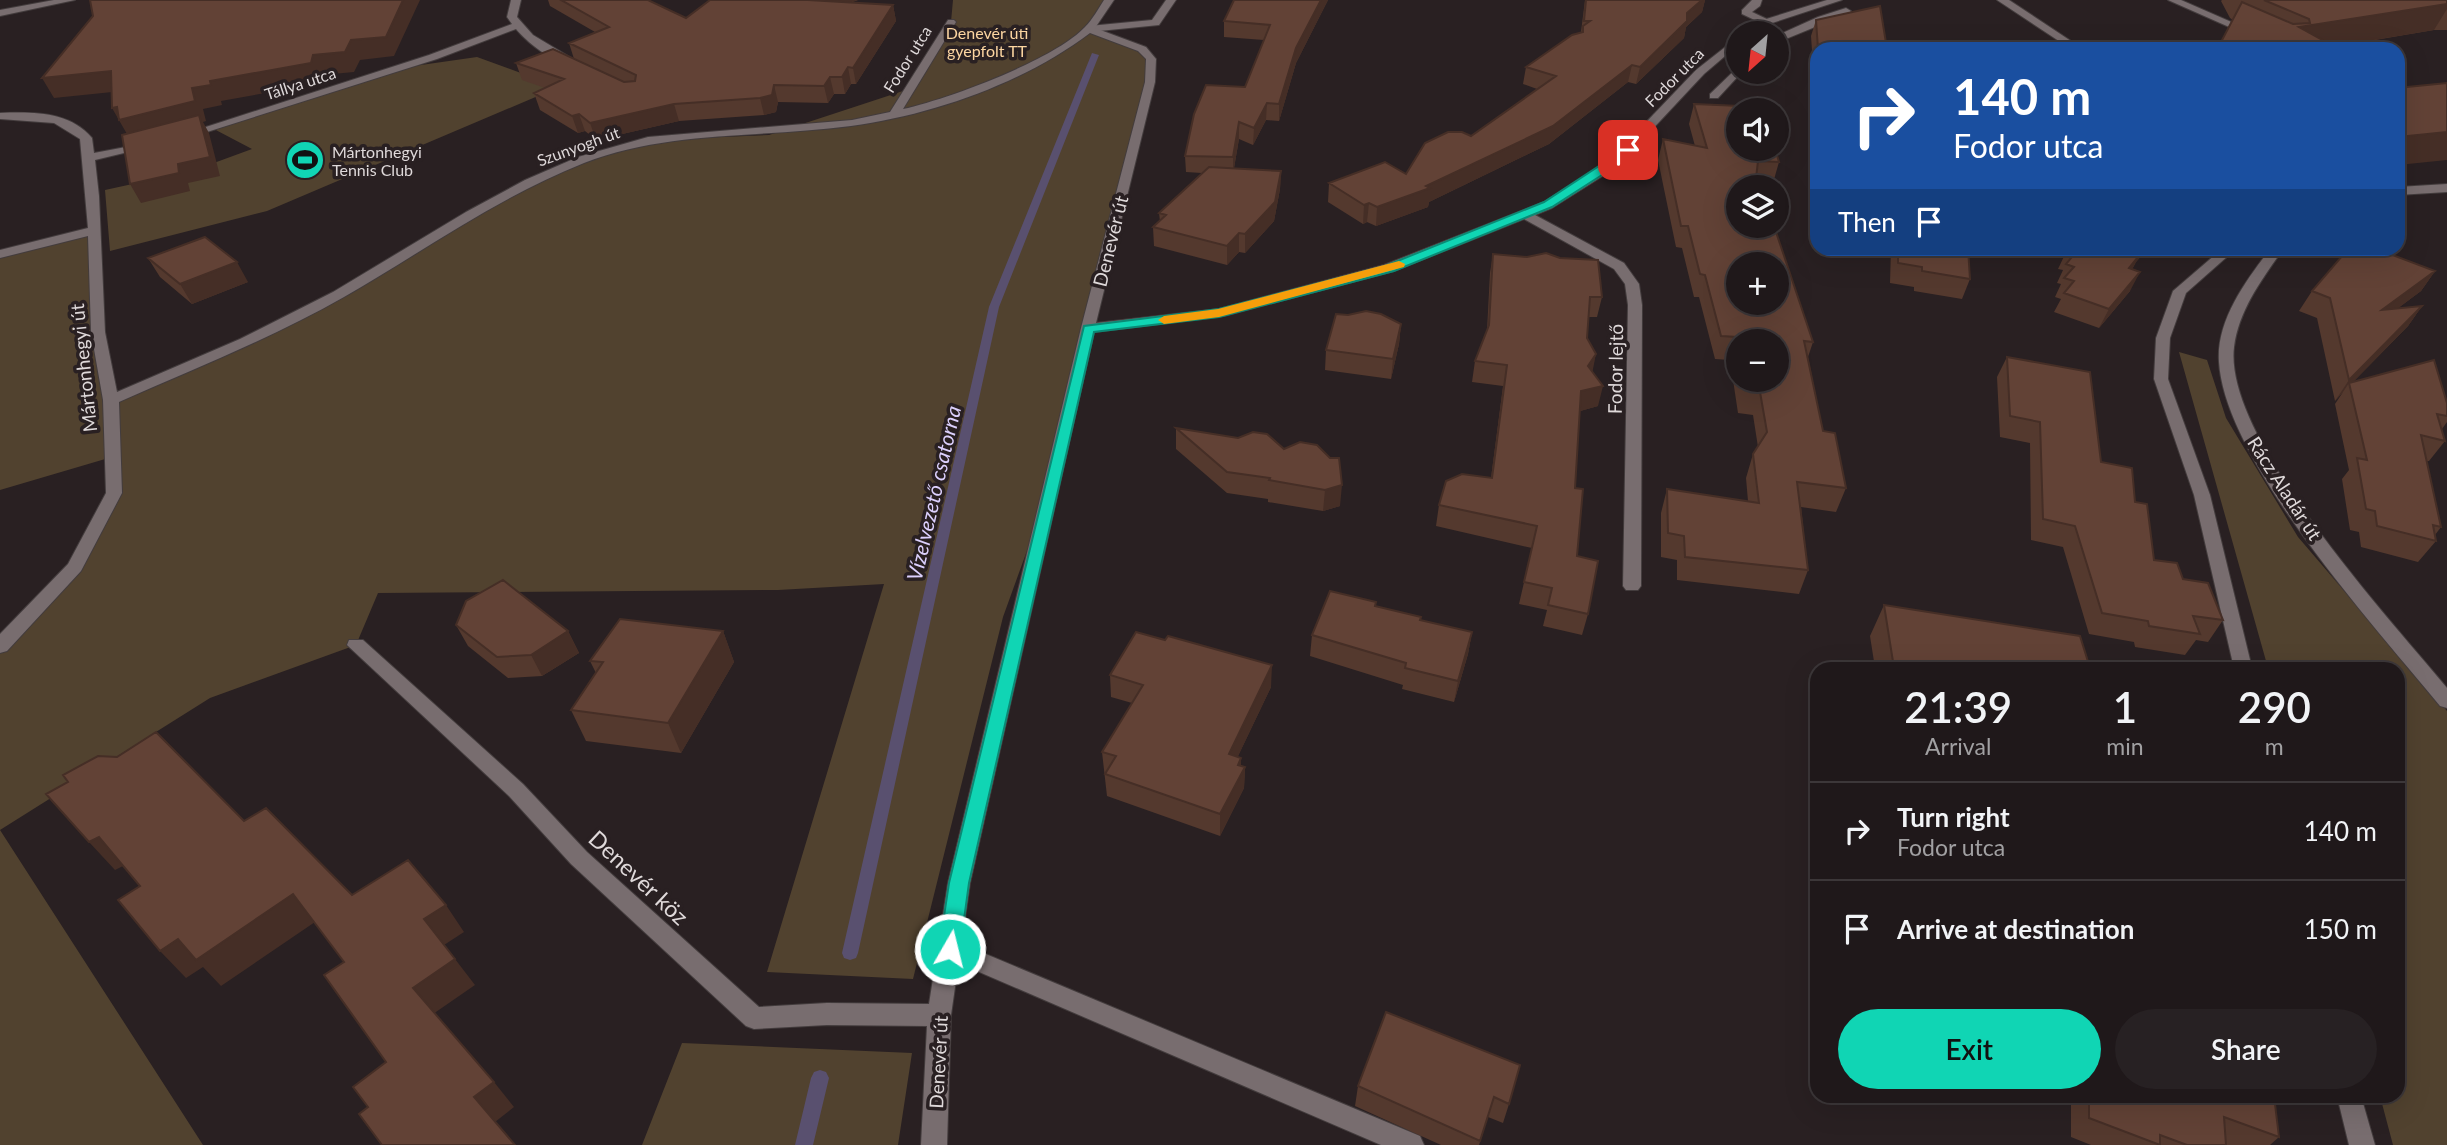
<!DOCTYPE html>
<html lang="en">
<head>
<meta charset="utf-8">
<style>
	:root { --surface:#1f181a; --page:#272123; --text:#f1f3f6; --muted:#a1a0a2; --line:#3c3739; --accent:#10d5b4 }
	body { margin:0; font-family:Lato,sans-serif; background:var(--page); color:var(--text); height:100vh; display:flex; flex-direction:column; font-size:26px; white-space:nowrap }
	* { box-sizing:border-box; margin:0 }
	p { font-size:23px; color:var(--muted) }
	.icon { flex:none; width:38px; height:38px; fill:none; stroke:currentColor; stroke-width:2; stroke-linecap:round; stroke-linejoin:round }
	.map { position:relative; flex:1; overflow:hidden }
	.details { position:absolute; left:1810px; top:662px; width:595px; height:441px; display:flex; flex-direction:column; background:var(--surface); border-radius:21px; box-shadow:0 7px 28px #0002,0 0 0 2px var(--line) }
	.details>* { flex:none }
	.banner { position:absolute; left:1810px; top:42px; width:595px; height:214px; border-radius:21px; box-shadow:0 7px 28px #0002,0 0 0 2px var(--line); background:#1a4fa0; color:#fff; overflow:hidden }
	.needle { width:46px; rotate:207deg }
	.tools { position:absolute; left:1726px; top:21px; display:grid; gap:14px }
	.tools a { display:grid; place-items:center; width:63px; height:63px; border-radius:50%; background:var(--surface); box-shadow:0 7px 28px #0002,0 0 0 2px var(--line); font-size:35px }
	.pin { position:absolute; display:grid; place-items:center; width:60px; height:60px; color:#fff; margin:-30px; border-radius:14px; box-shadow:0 4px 10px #0006 }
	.me { position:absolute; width:77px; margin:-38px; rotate:8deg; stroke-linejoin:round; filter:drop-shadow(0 0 5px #0008) }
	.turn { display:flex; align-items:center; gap:24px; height:147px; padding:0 28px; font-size:32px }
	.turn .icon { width:91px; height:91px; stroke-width:2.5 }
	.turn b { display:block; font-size:49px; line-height:60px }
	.then { display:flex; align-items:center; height:66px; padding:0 28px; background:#0003; gap:14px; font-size:26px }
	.eta { display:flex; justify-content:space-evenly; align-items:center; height:119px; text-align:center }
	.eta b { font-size:42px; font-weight:600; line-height:49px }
	.cta { display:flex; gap:14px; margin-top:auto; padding:14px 28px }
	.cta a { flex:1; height:80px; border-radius:42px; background:var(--accent); color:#111; font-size:28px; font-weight:600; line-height:80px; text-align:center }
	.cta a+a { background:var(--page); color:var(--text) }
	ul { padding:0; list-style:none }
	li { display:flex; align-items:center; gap:21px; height:98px; padding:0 28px; border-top:2px solid var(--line) }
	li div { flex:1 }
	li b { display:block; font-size:26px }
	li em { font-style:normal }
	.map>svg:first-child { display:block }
</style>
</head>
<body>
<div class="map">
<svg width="2447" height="1145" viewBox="0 0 2447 1145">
	<rect width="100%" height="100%" fill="#292022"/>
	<path fill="#51422f" d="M953 0H1109L1089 29 1123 40 1151 59 1050 487 1003 617 913 979 767 972 884 584 778 590 378 593 356 645 210 698 0 830 203 1145H0V646L75 567 114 492 112 457 0 490V254L92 231 111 399 245 342 470 215 582 160 648 140 769 135 909 89 951 22Z
		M477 57 559 87 267 211 110 251 105 190 192 171 252 149 212 128 393 69Z
		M2179 352 2207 360 2226 418 2298 537 2447 711V1145H2393L2380 1096H2398V668H2268Z
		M682 1043 912 1053 898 1145H642Z"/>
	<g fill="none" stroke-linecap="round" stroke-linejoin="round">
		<path fill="#59506f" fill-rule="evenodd" d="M1092 53 1099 55 999 307 858 953 856 958 850 960 844 958 842 953 989 307Z
			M820 1070 826 1072 829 1078 813 1145H795L811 1078 814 1072Z"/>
		<defs>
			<path id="lane" d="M1166 0H1176L1159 25 1089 32 1084 29 1089 26 1152 20Z
				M1752 0H1762L1760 6 1752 12 1769 20V24H1763L1742 14V10Z
				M2168 0H2181L2293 49H2279Z
				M1846 8 1851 11 1849 13 1776 43V36L1818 17Z
				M1738 67V72H1742L1718 98H1710V94Z
				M950 939 1420 1136 1424 1145H1381L942 956 939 949 942 942Z"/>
			<path id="street" d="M54 0H75L0 16V10Z
				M511 0H521L517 17 533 35 573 59V63C554 65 527 42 516 29L437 59 188 138 178 136 429 55 512 24 507 17Z
				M1104 0H1114L1095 28 1146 47 1156 59 1155 82 1096 323 1219 309 1384 265 1544 202 1609 161 1696 70 1738 37V45L1704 74 1617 167 1552 208 1535 215 1624 263 1639 284 1642 305 1641 586 1638 590H1626L1623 586 1628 305 1625 284 1614 269 1524 219 1394 271 1224 316 1094 332 970 883 951 1015 947 1145H921L927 1026 827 1025 754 1029 746 1026 571 864 509 796 347 645 349 640H363L523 784 587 852 759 1007 827 1003 929 1004 948 883 1081 328 1145 82 1146 59 1138 51 1090 33C1024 83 933 115 851 126 762 138 669 130 584 163 498 197 424 251 344 297 272 338 194 369 119 402L122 493 81 571 7 651 0 653V634L68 564 106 493 103 400 91 332 88 236 0 258V250L88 228 80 139 54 123 0 119V113C33 112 69 111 92 138L94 153 147 143 153 146 95 160 99 196 105 332 117 392 240 339 333 292 466 212 525 180 578 157 648 137 852 120 890 112 948 20H954L956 22 903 109C948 99 1054 60 1085 27 1093 19 1098 9 1104 0Z
				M1827 0H1842L1769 24 1754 33H1742L1763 20Z
				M1997 0H2009L2083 49H2071Z
				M2447 184V192L2398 195V187Z
				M2223 248H2237L2186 293 2170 338 2168 379 2210 495 2252 668H2234L2194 495 2154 379 2156 338 2173 291Z
				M2271 248H2284C2263 278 2239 309 2234 347 2223 438 2389 618 2447 688V708L2440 706C2376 628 2225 462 2219 362 2216 320 2247 279 2271 248Z
				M2337 1096H2361L2375 1145H2349Z"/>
		</defs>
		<use href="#lane" stroke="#433c3d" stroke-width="2"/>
		<use href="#street" stroke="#433c3d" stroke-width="2"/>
		<use href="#lane" fill="#786d6f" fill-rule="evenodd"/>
		<use href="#street" fill="#786d6f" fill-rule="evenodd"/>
	</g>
	<path fill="#54392e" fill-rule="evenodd" d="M548 0H648L686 18 710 0H858L850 3 893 5 896 21 856 84H851L845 94H834L828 103 778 102 776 112 764 115 679 121 596 140 585 131 578 133 540 110 534 93 545 88 522 80 516 63 574 59 569 43 595 32 550 6Z
		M1234 0H1328L1296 63 1279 121 1266 120 1253 145 1239 139 1234 168 1281 171 1280 189 1274 221 1245 253 1239 252 1227 265 1154 246 1153 227 1160 221 1159 213 1202 173 1186 172 1185 156 1245 87 1264 40 1224 37V21Z
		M1585 0H1705L1702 12 1686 27 1684 38 1636 84 1628 82 1549 144 1429 202 1428 207 1376 226 1367 222 1363 224 1328 202 1329 183 1406 174 1471 136 1537 89 1523 84 1526 67 1581 32Z
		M2222 0H2447V30H2434L2334 47 2339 49H2217L2233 20 2230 18 2221 1Z
		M1816 20 1887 49H1816V78H1814L1811 36Z
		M1694 104 1779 162 1773 183 1756 182 1738 187 1813 342 1808 357 1823 431 1846 488 1836 512 1801 507 1808 570 1799 594 1677 580V560L1661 557V513L1667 489 1748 501 1746 478 1753 454 1758 447 1753 415 1738 413 1730 360 1715 359 1699 297H1694L1682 248 1676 247 1658 160 1663 139 1695 146 1689 124ZM1738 341 1776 380H1738Z
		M1891 248H1968L1970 279 1962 299 1914 291V287L1890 283Z
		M2068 248H2148L2136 262 2132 269 2130 291 2099 328 2054 312 2061 299 2055 297 2061 284 2057 283 2063 270 2058 269Z
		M1493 254 1602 297 1597 317H1588L1587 338 1598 406 1580 411 1575 488 1577 556 1588 614 1582 635 1543 626 1547 610 1519 604 1532 548 1436 526 1439 505 1491 478 1503 386 1472 382 1475 361 1487 331 1490 273Z
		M148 258 248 282 192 304 160 277Z
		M2435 271 2421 291 2398 308 2422 306 2408 326 2353 382 2447 403V422L2442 429 2445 441 2429 461H2426L2441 527 2435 535 2436 541 2418 562 2361 547 2359 532 2350 530 2342 479 2349 470 2335 404 2343 392 2335 401 2317 318 2299 311 2312 291Z
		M1401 324 1399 344 1391 379 1325 370 1326 350Z
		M2007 357 2135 502 2154 560 2183 579 2223 620 2208 642 2196 640 2185 655 2135 647 2134 642 2089 634 2063 547 2031 540 2030 443 2000 437 1997 377Z
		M1176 428 1284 449 1340 506 1323 511 1268 502V499L1227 493 1176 449Z
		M1376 602V606L1421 617V620L1472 632 1468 654 1454 702 1402 689 1403 685 1310 656 1312 635Z
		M1884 605 2090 668H1875L1870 636Z
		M456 625 568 631 579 653 542 676 508 678 468 646Z
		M723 631 734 662 681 753 586 741 571 710 596 673 590 661Z
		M1110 675 1271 687 1238 756 1241 766 1245 767 1244 788 1220 836 1107 796 1102 752 1132 703 1111 697Z
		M1386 1012 1509 1104 1503 1123 1488 1117 1479 1145H1441L1355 1106 1358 1086Z
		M2071 1096H2274L2279 1137 2270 1145H2091L2071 1137Z"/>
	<path fill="#452e26" d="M403 0H420L394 56 360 60 354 72 322 75 321 83 221 101 222 105 203 109 206 121 203 122 209 133 220 176 188 183 190 191 141 203 130 184 131 141 112 108 192 88 210 81 313 55 351 40Z
		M805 0H858L808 15Z
		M1321 0H1328L1296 63 1279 121V104L1296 48Z
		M1702 0H1705L1702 12 1686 27 1684 38 1636 84 1640 67 1687 13Z
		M2447 4V9L2434 30 2319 49 2299 27Z
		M893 5 896 21 856 84 853 68Z
		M1632 65 1628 82 1549 144 1429 202 1428 207 1376 226 1377 207 1426 186Z
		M848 67 851 84 845 94 842 77Z
		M111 71 122 91 54 98 42 78Z
		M830 77 834 94 828 103 824 86Z
		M774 85 778 102 776 112 764 115 760 98Z
		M1267 103 1266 120 1253 145 1254 128Z
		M674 104 679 121 596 140 590 123Z
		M579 114 585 131 578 133 572 116Z
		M1239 122V139L1233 174V157Z
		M2447 132V160L2398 165V137Z
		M1281 171 1280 189 1274 221 1245 253V234Z
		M1369 203 1367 222 1363 224 1364 205Z
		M1239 233V252L1227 265V246Z
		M2140 248H2148L2136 262 2129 276 2119 287 2134 255Z
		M237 262 248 282 192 304 180 284Z
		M2435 271 2421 291 2369 330 2382 310Z
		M2140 272 2130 291 2099 328 2109 309Z
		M2422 306 2408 326 2350 385 2349 383 2343 392 2335 401 2349 380Z
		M1401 324 1399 344 1391 379 1393 359Z
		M1596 354 1592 374 1588 366Z
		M1603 386 1598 406 1577 412 1581 391Z
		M1342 485 1340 506 1323 511 1325 490Z
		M568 631 579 653 542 676 531 655Z
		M723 631 734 662 681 753 668 723Z
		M1472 632 1468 654 1454 702 1458 681Z
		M1272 665 1271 687 1229 775V754Z
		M1241 758V774L1245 767 1244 788 1220 836V814Z
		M99 837 125 865 115 870 89 842Z
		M293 894 315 922 221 986 203 967 186 978 160 951 178 939Z
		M446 905 464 932 444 945 424 919Z
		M455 959 475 985 433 1014 413 988Z
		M494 1082 514 1107 495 1122 474 1097Z"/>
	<path fill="#624236" stroke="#452e26" stroke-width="2" fill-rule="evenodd" d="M90 0H403L386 37 351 40 345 52 313 55 311 63 210 81 211 85 192 88 195 101 119 120 117 107 112 108 111 71 42 78 93 16Z
		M561 0H648L686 18 710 0H808L893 5 853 68 848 67 842 77H830L824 86 774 85 772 95 760 98 674 104 590 123 579 114 572 116 534 93 564 79 516 63 553 49 624 82 635 81 636 75 569 43 609 27Z
		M1234 0H1321L1296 48 1279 104 1267 103 1254 128 1239 122 1233 157 1185 156 1194 114 1206 85 1245 87 1270 25 1224 21Z
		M1586 0H1702L1687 13V21L1640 67 1632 65 1553 126 1426 186 1430 188 1377 207 1369 203 1364 205 1329 183 1385 162 1406 174 1425 143 1448 132H1462L1471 136 1556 76 1526 67 1572 35 1583 32V26L1590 21H1584Z
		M2264 0H2447V4L2299 27 2339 49H2235L2221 42 2242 2 2293 24 2310 23 2309 19Z
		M1880 6 1887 49H1818L1816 20Z
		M2398 82 2407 87 2447 83V132L2398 137Z
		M1694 104 1764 107 1765 110H1738V149H1775L1779 162 1758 161 1755 187H1738V226H1774L1813 342 1804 341 1823 431 1835 433 1846 488 1797 482 1808 570 1685 557 1684 536 1668 533 1667 489 1759 503 1753 454 1767 432 1760 392 1745 390 1743 380H1776V341H1738L1737 337 1721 336 1705 275 1700 274 1688 226H1681L1663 139 1707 148ZM1738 264H1776V303H1738Z
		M199 115 210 157 178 164 179 173 130 184 122 135Z
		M1209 167 1281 171 1275 202 1245 234 1239 233 1227 246 1153 227 1166 215 1159 213Z
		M205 237 237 262 180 284 148 258Z
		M1898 248H1968L1970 279 1922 271V267L1898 263Z
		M2068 248H2140L2134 255 2138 257 2129 268 2140 272 2109 309 2064 293 2074 281 2064 278 2074 267 2066 264 2076 252 2067 250Z
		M2349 248H2374L2435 271 2382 310 2422 306 2349 380 2330 298 2312 291Z
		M1546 253 1560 258 1598 260 1602 297H1590L1587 338 1596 354 1588 366 1603 386 1581 391 1575 488 1583 489 1577 556 1598 561 1588 614 1548 605 1552 588 1524 582 1537 526 1439 505 1446 481 1462 474 1492 478 1507 365 1475 361 1489 325 1493 254 1527 257Z
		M1366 311 1381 314 1401 324 1393 359 1326 350 1336 314 1348 315Z
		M2007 357 2090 372 2101 462 2132 468 2135 502 2147 504 2154 560 2177 563 2183 579 2208 583 2223 620 2193 616 2200 634 2149 626 2148 621 2102 613 2075 526 2043 519 2040 422 2010 416Z
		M2434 360 2447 403V416L2437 414 2445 441 2421 435 2441 527 2433 525 2436 541 2377 526 2375 511 2366 509 2357 458 2367 460 2349 383Z
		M1176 428 1238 438 1253 432 1267 434 1284 449 1300 442 1317 445 1330 458H1339L1342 485 1325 490 1269 480 1270 478 1227 472Z
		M503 580 568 631 531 655 497 657 456 625 466 601Z
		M1330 591 1376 602 1375 606 1421 617 1420 620 1472 632 1458 681 1405 668 1406 663 1312 635Z
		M1884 605 2080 636 2090 668H1894Z
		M620 619 723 631 668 723 571 710 603 662 590 661Z
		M1136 632 1165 640 1168 636 1272 665 1229 754 1241 758 1238 765 1245 767 1220 814 1105 774 1116 756 1102 752 1143 685 1110 675Z
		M156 732 244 821 266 808 352 895 408 860 446 905 424 919 455 959 413 988 494 1082 474 1097 515 1145H382L359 1114 368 1107 353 1087 386 1062 324 975 344 962 293 894 196 960 178 939 160 951 118 900 140 886 99 837 89 842 46 794 68 782 63 775 98 756 117 757Z
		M1386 1012 1520 1065 1509 1104 1494 1097 1480 1141 1358 1086Z
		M2089 1096H2274L2279 1137 2224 1117 2226 1145H2187L2160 1135V1145L2089 1118Z"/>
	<path fill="#10d5b4" stroke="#0a8a75" stroke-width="2" d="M1628 147 1633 150 1616 166 1552 207 1394 271 1219 317 1094 332 969 883 960 949 957 955 950 958 942 955 939 949 949 883 1084 326 1219 309 1385 266 1544 202Z"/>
	<path fill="#f59e0b" d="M1399 261 1405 264 1404 267 1219 317 1164 324 1158 320 1164 316 1218 309Z"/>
	<defs>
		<symbol id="stadium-disc" viewBox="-11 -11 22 22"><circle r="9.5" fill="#10d5b4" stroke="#292022"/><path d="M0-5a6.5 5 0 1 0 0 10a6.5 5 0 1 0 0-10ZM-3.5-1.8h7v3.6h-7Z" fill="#111"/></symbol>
	</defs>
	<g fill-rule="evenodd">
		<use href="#stadium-disc" x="283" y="138" width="44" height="44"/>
	</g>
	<g text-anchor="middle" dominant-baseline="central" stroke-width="7" stroke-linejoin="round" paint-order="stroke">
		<g font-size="16" fill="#fcd5a1" stroke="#292022">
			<text x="987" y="32">Denevér úti<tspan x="987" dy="18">gyepfolt TT</tspan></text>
		</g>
		<g font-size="16" fill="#dfd9da" stroke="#292022">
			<text transform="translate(907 59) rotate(-58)">Fodor utca</text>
			<text transform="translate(1674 77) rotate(-45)">Fodor utca</text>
			<text transform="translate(300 83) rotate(-18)">Tállya utca</text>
			<text transform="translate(578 146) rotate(-20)">Szunyogh út</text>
		</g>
		<g font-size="16" fill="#dfd9da" stroke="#292022" text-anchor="start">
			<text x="332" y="151">Mártonhegyi<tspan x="332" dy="18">Tennis Club</tspan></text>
		</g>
		<g font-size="19" fill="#dfd9da" stroke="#292022">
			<text transform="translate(1110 241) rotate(-76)">Denevér út</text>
			<text transform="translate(83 368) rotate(-96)">Mártonhegyi út</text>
			<text transform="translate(1615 369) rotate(-89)">Fodor lejtő</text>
			<text transform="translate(2285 488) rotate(57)">Rácz Aladár út</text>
			<text transform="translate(938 1062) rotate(-87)">Denevér út</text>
		</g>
		<g font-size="21" font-style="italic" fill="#dcd0fd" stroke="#292022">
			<text transform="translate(933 493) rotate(-77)">Vízelvezető csatorna</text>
		</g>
		<g font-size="23" fill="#dfd9da" stroke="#292022">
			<text transform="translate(639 877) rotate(43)">Denevér köz</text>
		</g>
	</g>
</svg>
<div class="tools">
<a><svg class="needle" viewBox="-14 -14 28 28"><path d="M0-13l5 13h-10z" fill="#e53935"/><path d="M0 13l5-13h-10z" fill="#a1a0a2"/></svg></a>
<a><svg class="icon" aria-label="sound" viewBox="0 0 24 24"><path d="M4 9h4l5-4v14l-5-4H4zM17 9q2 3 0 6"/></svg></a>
<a><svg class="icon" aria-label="layers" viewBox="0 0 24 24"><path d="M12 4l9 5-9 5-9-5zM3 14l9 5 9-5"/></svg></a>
<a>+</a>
<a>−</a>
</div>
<div class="pin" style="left:1628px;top:150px;background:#d93025"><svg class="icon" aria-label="arrive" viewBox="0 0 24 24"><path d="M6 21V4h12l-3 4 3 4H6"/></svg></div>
<svg class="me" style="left:950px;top:949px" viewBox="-20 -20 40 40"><circle r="17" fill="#10d5b4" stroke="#fff" stroke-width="3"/><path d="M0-11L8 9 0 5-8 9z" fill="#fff"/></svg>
<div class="banner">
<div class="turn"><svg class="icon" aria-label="right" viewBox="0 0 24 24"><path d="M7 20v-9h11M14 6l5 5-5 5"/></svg><div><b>140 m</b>Fodor utca</div></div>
<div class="then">Then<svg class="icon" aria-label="arrive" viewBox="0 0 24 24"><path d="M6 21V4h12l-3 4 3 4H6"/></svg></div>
</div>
<section class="details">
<div class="eta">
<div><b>21:39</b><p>Arrival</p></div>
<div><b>1</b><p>min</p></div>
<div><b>290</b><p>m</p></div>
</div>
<ul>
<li><svg class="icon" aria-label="right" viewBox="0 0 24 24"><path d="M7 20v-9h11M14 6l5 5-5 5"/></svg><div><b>Turn right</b><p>Fodor utca</p></div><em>140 m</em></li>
<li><svg class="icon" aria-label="arrive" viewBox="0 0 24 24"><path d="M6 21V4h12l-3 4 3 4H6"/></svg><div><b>Arrive at destination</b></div><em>150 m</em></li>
</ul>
<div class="cta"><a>Exit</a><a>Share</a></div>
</section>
</div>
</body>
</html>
